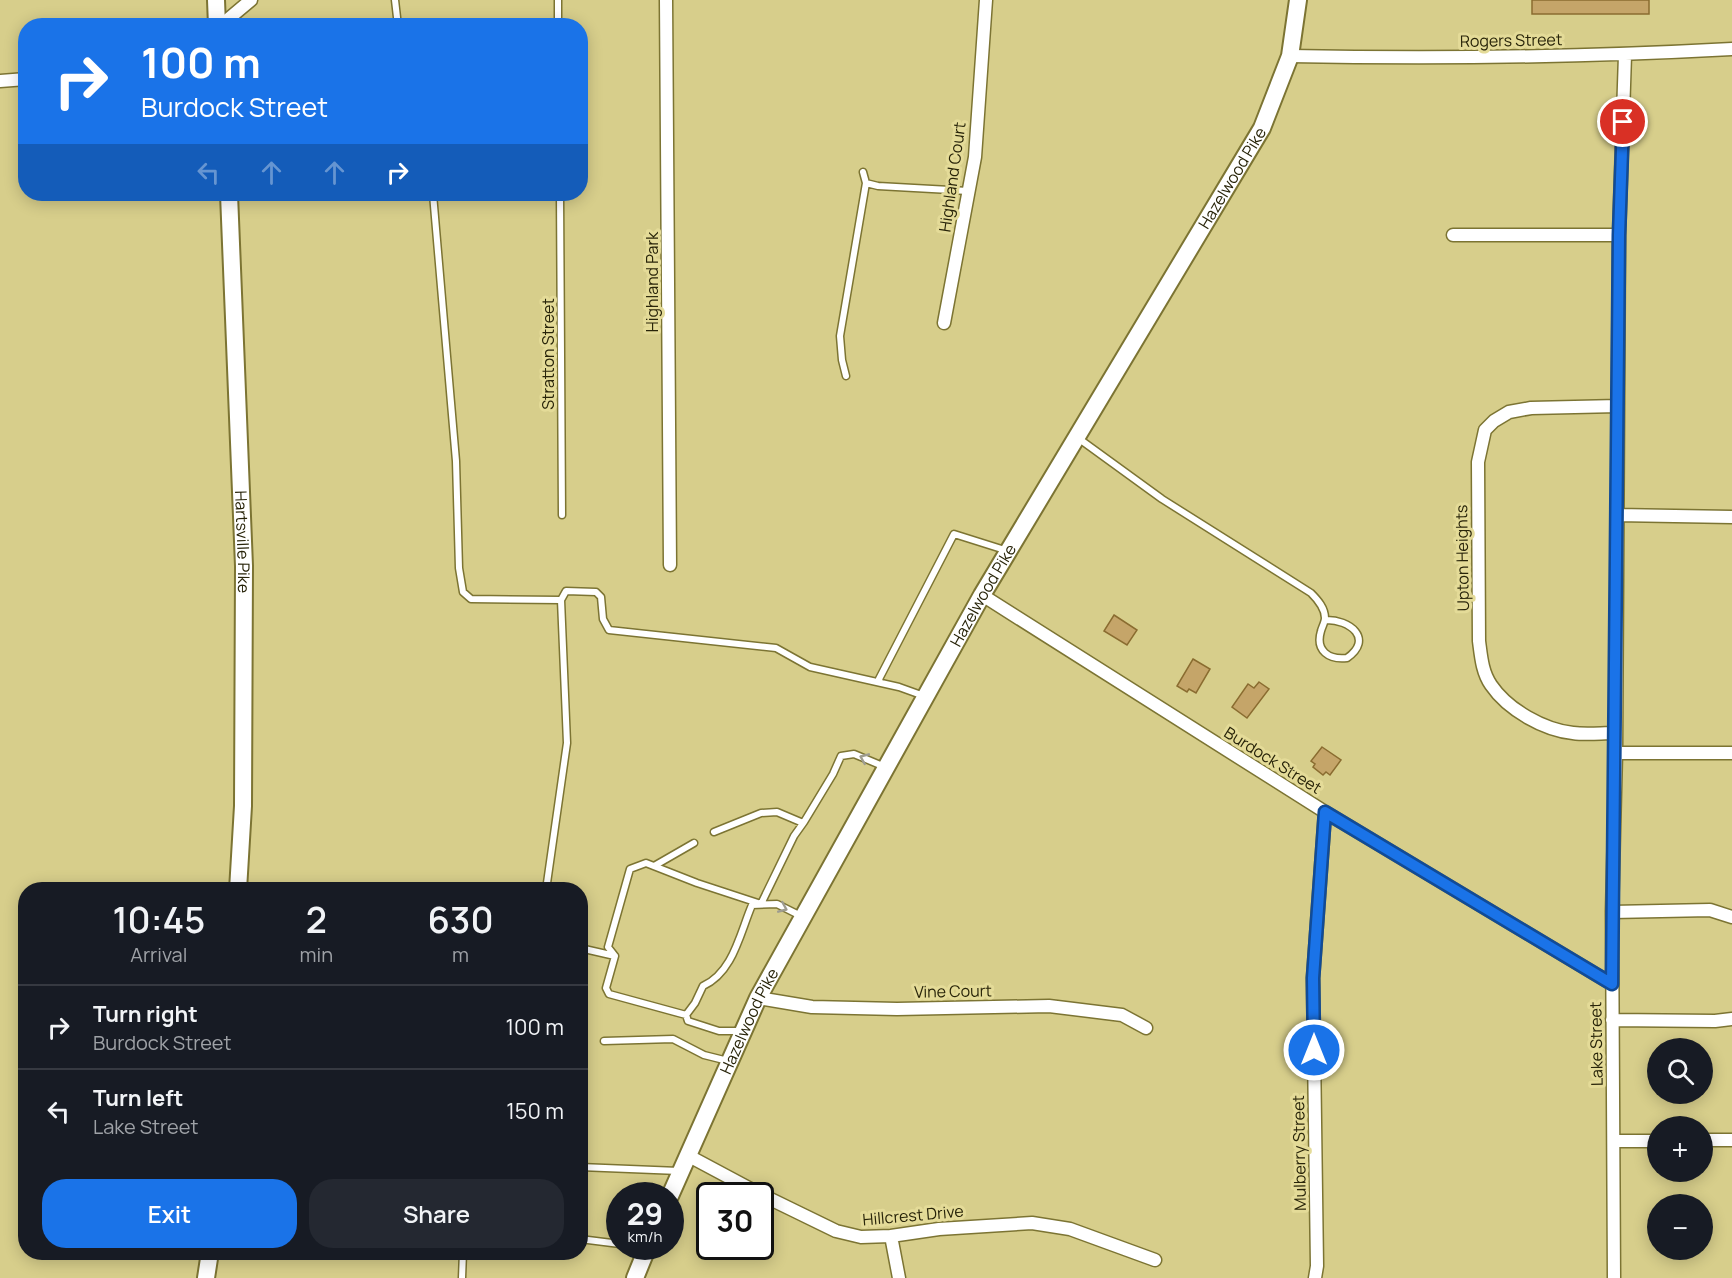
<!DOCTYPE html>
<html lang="en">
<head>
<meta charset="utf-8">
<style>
	:root { --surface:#171b24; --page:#242831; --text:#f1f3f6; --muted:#9ea1a6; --line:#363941; --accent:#1a73e8 }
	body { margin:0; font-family:Manrope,sans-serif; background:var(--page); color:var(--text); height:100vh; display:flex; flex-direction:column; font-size:22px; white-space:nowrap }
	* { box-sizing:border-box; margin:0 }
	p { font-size:20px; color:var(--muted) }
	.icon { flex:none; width:33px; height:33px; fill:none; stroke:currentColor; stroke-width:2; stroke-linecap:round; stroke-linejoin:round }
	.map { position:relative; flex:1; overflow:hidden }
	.sheet { position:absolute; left:18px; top:882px; width:570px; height:378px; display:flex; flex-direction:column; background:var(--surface); border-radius:24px; box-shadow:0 3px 15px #0003 }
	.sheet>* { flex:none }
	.hud { position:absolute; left:18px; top:18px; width:570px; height:183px; border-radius:24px; box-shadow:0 3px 15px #0003; background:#1a73e8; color:#fff; overflow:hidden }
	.buttons { position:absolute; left:1647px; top:1038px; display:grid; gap:12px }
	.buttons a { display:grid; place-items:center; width:66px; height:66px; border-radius:50%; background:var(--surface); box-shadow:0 3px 15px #0003; font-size:30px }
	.speed { position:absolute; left:606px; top:1182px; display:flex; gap:12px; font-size:30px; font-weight:700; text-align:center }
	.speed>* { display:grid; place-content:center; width:78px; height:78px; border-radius:50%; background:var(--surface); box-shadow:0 3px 15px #0003; line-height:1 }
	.speed small { font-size:15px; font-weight:400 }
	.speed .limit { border:3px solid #111; border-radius:9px; background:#fff; color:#111 }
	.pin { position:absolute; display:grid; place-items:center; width:51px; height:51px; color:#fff; margin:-26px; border:3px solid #fff; border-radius:50%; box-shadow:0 2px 6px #0007 }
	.me { position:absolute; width:66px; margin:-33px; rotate:0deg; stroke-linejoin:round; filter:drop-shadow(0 0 4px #0008) }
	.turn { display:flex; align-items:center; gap:21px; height:126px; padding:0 24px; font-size:27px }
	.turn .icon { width:78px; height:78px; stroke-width:2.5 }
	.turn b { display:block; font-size:42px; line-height:51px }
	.lanes { display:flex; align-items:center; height:57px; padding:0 24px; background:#0003; justify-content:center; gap:30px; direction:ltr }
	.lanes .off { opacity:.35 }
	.eta { display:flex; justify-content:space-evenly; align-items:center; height:102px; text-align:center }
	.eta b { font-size:36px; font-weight:600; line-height:42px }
	.button { display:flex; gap:12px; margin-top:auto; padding:12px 24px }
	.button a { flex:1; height:69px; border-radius:24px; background:var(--accent); color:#fff; font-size:24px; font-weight:600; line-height:69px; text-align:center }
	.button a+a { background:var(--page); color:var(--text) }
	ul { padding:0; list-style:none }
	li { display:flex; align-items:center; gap:18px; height:84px; padding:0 24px; border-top:2px solid var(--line) }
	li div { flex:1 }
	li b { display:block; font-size:22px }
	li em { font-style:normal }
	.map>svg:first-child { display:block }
</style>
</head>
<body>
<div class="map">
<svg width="1732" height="1278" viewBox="0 0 1732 1278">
	<rect width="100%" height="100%" fill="#d7ce8b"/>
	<path fill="#c5a569" stroke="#8a6c30" stroke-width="1.5" d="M1532 0H1649V14H1532Z
		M1114 615 1137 630 1127 645 1104 631Z
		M1193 659 1210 669 1196 693 1189 689 1187 692 1177 686Z
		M1259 682 1269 689 1247 718 1232 707 1248 684 1254 688Z
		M1322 747 1341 760 1330 775 1326 772 1323 775 1313 767 1315 764 1311 761Z"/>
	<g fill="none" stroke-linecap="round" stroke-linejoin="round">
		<defs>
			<path id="lane" d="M395 0 398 26
				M558 0V26
				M863 172 866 183 878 186 968 191
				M433 194 456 461 459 568 463 592 471 599 561 600
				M560 194 562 515
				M846 376 842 360 840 336 866 183
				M1078 438 1162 499 1311 593C1318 600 1325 608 1325 618 1325 622 1322 627 1321 631 1315 651 1329 660 1347 658 1374 639 1350 619 1325 620
				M880 682 879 679 954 534 1008 551
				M714 832 761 813 777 812 803 823
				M654 866 694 843
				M546 890 567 743 561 600 566 591 596 592 601 597 603 619 609 630 776 648 810 667 899 687 924 696
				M761 904 794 836 804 822 833 774 841 756 854 754 885 767
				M580 948 615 956
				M686 1015 609 994 606 988 615 956 608 947 630 869 646 863 697 883 761 904
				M742 1031H719L688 1021 686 1015 695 1003 703 986C733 973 740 933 752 905L777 904 801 916
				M604 1041 673 1039 704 1055 728 1061
				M580 1167 679 1171
				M580 1239 620 1244
				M462 1278 463 1252"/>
			<path id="street" d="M666 0 670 565
				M220 26 251 0
				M1290 56C1438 59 1585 57 1732 49
				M0 81 26 79
				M1453 235H1619
				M944 323 975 157 986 0
				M1617 515 1732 517
				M982 595 1325 812 1612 984
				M1615 733C1601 733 1587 735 1573 733 1544 730 1508 710 1491 685 1482 672 1481 656 1479 641L1478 462 1485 430 1494 421 1509 412 1531 408 1618 406
				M1616 753H1732
				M1612 912 1710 910 1732 917
				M758 998 812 1007 897 1009 1049 1006 1122 1015 1146 1028
				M1612 1020 1715 1021 1732 1019
				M1702 1140H1732
				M1614 1141H1658
				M687 1155 760 1194 836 1231 861 1237 891 1236 939 1229 1032 1223 1070 1229 1155 1260
				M891 1236 899 1278
				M1315 1278 1317 1266 1313 978 1325 812
				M1614 1278 1612 912 1616 753 1619 235 1625 55"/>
			<g id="secondary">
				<path d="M216 0 217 26"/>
				<path id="s1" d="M229 194 244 566 243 806 238 890"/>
				<path id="s2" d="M670 1196 758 998 982 595 1262 128 1290 56 1298 0"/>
				<path d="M206 1278 210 1252"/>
				<path d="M635 1278 648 1246"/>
			</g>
		</defs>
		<use href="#lane" stroke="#7c7433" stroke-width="9"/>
		<use href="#street" stroke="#7c7433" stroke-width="15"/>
		<use href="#secondary" stroke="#7c7433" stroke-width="20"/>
		<use href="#lane" stroke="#fff" stroke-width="6"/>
		<use href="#street" stroke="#fff" stroke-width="12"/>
		<use href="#secondary" stroke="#fff" stroke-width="16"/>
	</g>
	<defs><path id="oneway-chevron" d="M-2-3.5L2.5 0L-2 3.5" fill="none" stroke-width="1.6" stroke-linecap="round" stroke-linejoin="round" transform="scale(1.5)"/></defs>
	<g stroke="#9e9c90">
		<use href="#oneway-chevron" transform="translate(864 758) rotate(-157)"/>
		<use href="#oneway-chevron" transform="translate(783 908) rotate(23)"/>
	</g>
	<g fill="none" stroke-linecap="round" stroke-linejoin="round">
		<defs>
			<path id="route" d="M1314 1050 1313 978 1325 812 1612 984 1619 235 1623 122"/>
		</defs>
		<use href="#route" stroke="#114b97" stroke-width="15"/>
		<use href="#route" stroke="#1a73e8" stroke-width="10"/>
	</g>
	<g text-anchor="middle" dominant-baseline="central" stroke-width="6" stroke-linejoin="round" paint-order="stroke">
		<g font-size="16" fill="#282409" stroke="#e4db98">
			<text transform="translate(1511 40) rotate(-1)">Rogers Street</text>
			<text transform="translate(952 177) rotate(-82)">Highland Court</text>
			<text stroke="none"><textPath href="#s2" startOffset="1164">Hazelwood Pike</textPath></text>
			<text transform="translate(652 282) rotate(-90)">Highland Park</text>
			<text transform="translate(548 354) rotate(-90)">Stratton Street</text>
			<text stroke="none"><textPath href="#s1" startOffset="348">Hartsville Pike</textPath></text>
			<text transform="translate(1462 558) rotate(-91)">Upton Heights</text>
			<text stroke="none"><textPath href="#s2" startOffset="678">Hazelwood Pike</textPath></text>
			<text transform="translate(1273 760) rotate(32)">Burdock Street</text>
			<text transform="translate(953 991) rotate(-1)">Vine Court</text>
			<text stroke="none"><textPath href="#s2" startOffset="192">Hazelwood Pike</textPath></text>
			<text transform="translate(1596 1044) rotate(-91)">Lake Street</text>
			<text transform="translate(1299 1153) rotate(-91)">Mulberry Street</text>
			<text transform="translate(913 1215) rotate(-5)">Hillcrest Drive</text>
		</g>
	</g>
</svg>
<div class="buttons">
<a><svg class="icon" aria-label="search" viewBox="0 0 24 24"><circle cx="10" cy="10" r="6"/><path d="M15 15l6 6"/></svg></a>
<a>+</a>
<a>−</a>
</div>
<div class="speed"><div>29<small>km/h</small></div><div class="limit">30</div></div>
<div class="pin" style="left:1623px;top:122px;background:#d93025"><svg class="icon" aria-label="arrive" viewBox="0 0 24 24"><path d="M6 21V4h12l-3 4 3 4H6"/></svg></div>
<svg class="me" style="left:1314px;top:1050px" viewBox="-20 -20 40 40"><circle r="17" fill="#1a73e8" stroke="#fff" stroke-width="3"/><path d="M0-11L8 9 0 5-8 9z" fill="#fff"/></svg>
<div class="hud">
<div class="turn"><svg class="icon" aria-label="right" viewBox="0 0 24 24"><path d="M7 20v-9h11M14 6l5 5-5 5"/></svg><div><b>100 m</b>Burdock Street</div></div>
<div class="lanes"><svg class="icon off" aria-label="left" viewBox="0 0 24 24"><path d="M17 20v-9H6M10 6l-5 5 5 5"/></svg><svg class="icon off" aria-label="ahead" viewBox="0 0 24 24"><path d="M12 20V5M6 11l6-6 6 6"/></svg><svg class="icon off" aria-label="ahead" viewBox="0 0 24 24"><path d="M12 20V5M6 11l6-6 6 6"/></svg><svg class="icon" aria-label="right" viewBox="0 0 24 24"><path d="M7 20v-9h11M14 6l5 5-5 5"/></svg></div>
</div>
<section class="sheet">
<div class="eta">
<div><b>10:45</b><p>Arrival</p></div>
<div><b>2</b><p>min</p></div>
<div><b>630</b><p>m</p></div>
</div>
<ul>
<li><svg class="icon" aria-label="right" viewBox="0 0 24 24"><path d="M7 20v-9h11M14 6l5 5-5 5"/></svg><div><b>Turn right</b><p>Burdock Street</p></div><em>100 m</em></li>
<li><svg class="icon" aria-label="left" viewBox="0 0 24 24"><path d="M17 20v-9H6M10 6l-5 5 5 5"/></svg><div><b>Turn left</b><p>Lake Street</p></div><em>150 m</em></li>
</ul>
<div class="button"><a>Exit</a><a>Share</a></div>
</section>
</div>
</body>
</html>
